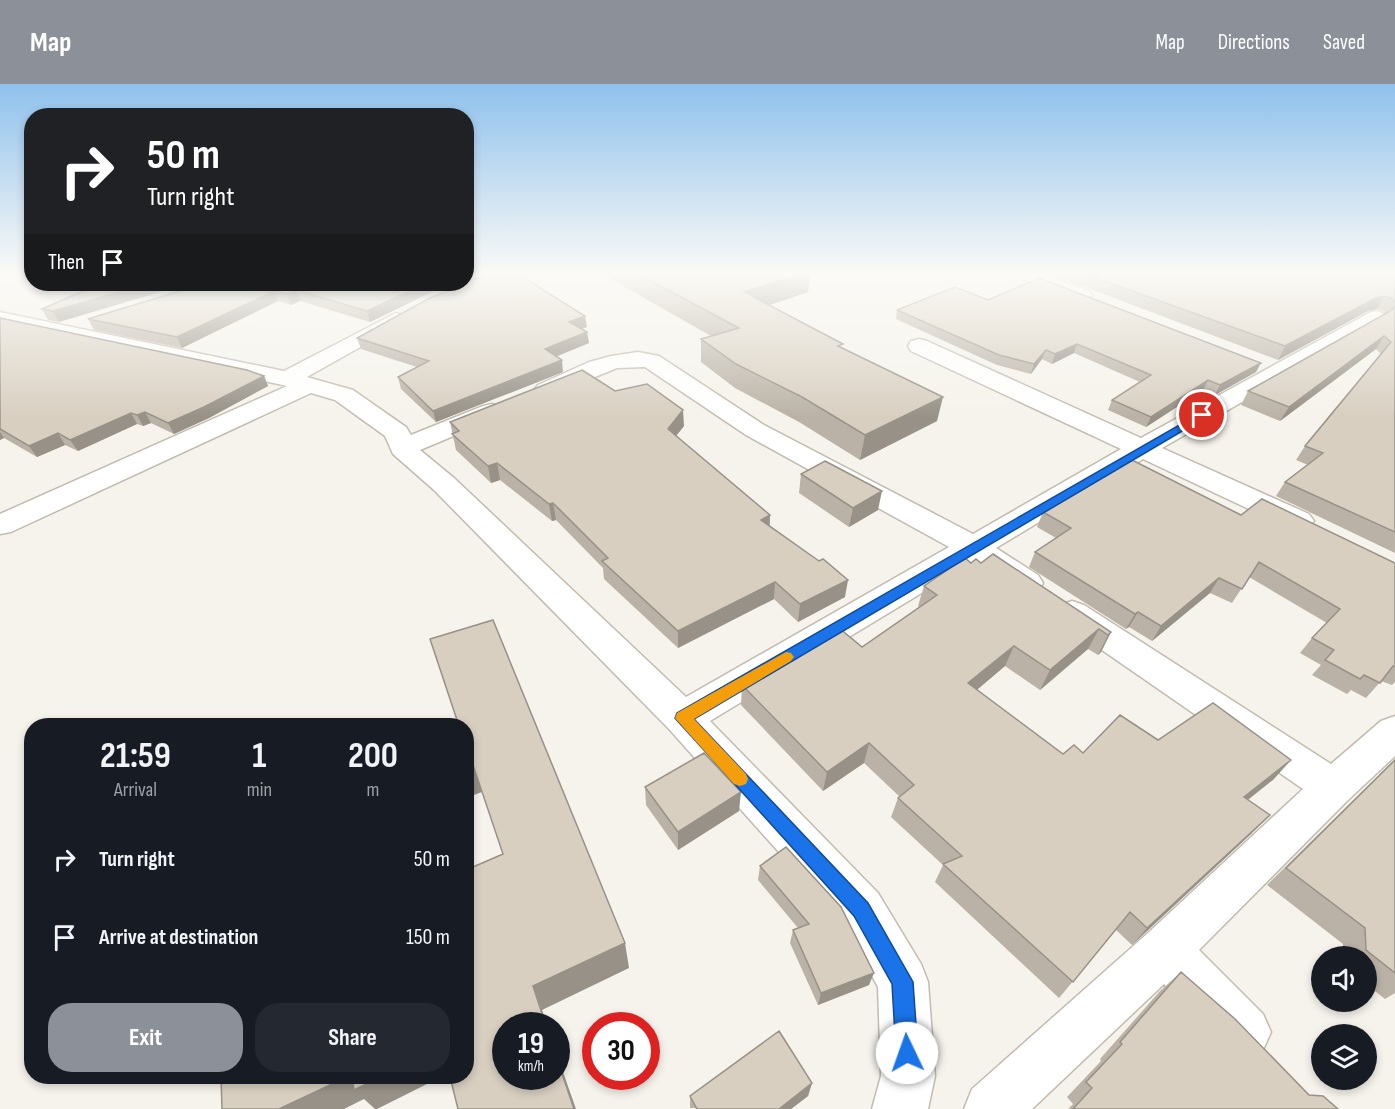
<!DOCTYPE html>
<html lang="en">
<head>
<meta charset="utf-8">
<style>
	:root { --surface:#171b24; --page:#242831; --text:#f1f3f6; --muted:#9ea1a6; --accent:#8c9099 }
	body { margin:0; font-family:"Sofia Sans Condensed",sans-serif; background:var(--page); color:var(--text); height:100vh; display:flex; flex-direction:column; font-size:22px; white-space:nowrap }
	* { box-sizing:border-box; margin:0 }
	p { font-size:20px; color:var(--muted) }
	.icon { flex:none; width:33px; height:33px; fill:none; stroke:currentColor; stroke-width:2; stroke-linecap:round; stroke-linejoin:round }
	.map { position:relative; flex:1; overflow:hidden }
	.side { position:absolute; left:24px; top:634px; width:450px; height:366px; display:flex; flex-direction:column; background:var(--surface); border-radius:24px; box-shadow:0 3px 9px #0003 }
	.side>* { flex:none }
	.banner { position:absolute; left:24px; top:24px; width:450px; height:183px; border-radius:24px; box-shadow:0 3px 9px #0003; background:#202124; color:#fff; overflow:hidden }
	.controls { position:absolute; left:1311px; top:862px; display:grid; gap:12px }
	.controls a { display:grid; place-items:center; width:66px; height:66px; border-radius:50%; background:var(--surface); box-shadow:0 3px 9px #0003; font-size:30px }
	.speed { position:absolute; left:492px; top:928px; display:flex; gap:12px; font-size:30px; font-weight:700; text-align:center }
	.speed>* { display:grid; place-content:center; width:78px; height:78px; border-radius:50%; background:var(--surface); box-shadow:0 3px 9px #0003; line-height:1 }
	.speed small { font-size:15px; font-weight:400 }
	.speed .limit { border:9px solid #d22; background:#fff; color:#111 }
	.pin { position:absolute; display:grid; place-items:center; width:51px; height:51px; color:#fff; margin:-26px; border:3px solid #fff; border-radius:50%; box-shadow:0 2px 6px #0007 }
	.me { position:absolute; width:66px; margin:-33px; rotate:357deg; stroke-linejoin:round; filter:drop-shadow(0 0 4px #0008) }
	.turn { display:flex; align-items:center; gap:21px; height:126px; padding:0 24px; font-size:27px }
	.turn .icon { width:78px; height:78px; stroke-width:2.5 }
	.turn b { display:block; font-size:42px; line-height:51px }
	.then { display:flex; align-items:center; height:57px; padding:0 24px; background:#0003; gap:12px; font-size:22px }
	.eta { display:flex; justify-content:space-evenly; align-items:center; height:102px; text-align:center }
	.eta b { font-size:36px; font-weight:700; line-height:42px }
	.cta { display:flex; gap:12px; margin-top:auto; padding:12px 24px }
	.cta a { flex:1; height:69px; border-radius:24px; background:var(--accent); color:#fff; font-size:24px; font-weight:700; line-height:69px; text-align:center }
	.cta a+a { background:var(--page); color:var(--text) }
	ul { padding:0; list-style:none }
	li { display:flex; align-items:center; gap:18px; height:78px; padding:0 24px }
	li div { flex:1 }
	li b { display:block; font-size:22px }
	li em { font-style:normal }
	header { display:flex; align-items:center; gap:36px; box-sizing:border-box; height:84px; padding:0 30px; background:var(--accent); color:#fff }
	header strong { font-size:28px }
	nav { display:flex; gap:33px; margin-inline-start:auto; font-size:21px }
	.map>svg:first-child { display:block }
</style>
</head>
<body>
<header>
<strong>Map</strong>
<nav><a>Map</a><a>Directions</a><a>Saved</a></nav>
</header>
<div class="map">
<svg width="1395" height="1025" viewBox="0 0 1395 1025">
	<rect width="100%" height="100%" fill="#f6f3ec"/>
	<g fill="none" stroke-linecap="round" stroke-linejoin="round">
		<defs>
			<path id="minor" d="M1018 190H1043L1089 207 1092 211 1089 215H1075L1020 194Z
				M1376 227 1383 229 1386 233 1383 237 1162 364 1309 430 1314 437 1309 444 1299 446 1289 444 1143 375 996 464 1038 491 1043 499 1038 507C1014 514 993 491 973 478L710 637 878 809 921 880 928 898 935 992 928 1025H872L881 992 878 903 844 841 669 645 434 406 393 370 385 352 335 316 311 309 11 448 0 450V430L287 302 0 240V228L284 287 396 229 403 231 406 235 403 239 307 293 353 306 406 343 411 351 483 322 492 320 501 322 504 327 501 332 420 366 454 394 686 613 949 463 746 351 645 283 617 284 546 313 538 311 534 306 538 301 589 278 611 272 638 268 659 272 764 341 973 450 1121 365 911 267 908 262 911 257 919 255 927 257 1141 354 1369 229Z
				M1072 517 1084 521 1331 680 1381 637 1395 632V672L1348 716 1199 866 1263 930 1271 948 1263 966 1245 974 1227 966 1164 900 1032 1025H964L972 1005 1148 849 1303 705 1060 537 1055 529 1060 521Z"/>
		</defs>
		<use href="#minor" stroke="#c2bbae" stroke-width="3"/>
		<use href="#minor" fill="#fff" fill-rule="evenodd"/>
	</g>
	<path fill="#bab2a6" d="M602 190H810L808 208 769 221 843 264 937 337 860 376 799 338 735 304 701 278V255L711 252Z
		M1058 190H1395V469L1276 412 1285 398 1308 381 1296 376 1305 362 1381 270 1376 265 1280 337 1241 321 1248 307 1386 230 1384 227 1377 225 1368 227 1278 276 1059 193 1060 190Z
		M99 200 59 238 48 236 42 225Z
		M203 200H448L370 238 300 217 291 221 278 217 182 264 94 246 88 235Z
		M988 216 1256 288 1215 311 1203 306 1146 343 1108 326 1112 316 1140 298 1074 269 1052 280 1042 275 1031 290 997 281 896 235 897 226Z
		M0 234 264 292 268 302 209 334 174 350 151 339 143 342 137 340 78 367 65 361 37 373 4 354 0 356Z
		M587 243 582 245 587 248 589 259 556 273 563 288 436 338 401 305 398 293 417 283 361 265 357 254Z
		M615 307 684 342 676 352 770 431V442L845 513 798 538 774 515 678 564 604 495 603 484 556 436 552 437 500 396 491 399 456 366 450 338Z
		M801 390 878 426 849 443 799 409Z
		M1043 428 1241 431 1395 479V598L1392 601 1381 597 1366 614 1351 606 1347 610 1312 591 1321 581 1300 569 1312 554 1327 539 1249 493 1232 519 1210 509 1152 557 1129 543 1126 545 1029 483 1035 468 1056 454 1037 443Z
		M971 479 1111 548 1101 568 1098 571 1088 565 1040 606 1005 582 977 606 1063 670 1083 669 1158 656 1274 695 1248 716 1252 749 1132 861 1116 846 1059 914 935 798 943 781 891 733 898 714 900 713 864 679 823 707 741 621 742 601 862 563 919 523 918 522 924 502Z
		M1395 675V909L1385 915 1366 900V873H1343V860L1267 801Z
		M645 703 739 727 678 766 646 721Z
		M760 782 869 901 818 921 790 859 793 846 798 844 758 796Z
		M1181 888 1309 1011 1338 1025H1068L1073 1020 1067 1013 1101 977 1100 975 1160 907Z
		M812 999 808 1012 791 1025 690 1024V1012Z"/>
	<path fill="#979187" d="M801 190H810L808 208 743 230 744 208Z
		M147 200H187L59 238 53 227Z
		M424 200H448L370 238 367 227Z
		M296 206 300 217 291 221 287 210Z
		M274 207 278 217 182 264 177 253Z
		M1384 212 1377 225 1368 227 1278 276 1285 262 1376 214Z
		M585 232 587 243 570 249 569 238Z
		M587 248 589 259 546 276 545 265Z
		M1384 252 1376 265 1280 337 1289 323Z
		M1077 260 1074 269 1052 280 1055 270Z
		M1046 266 1042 275 1031 290 1034 280Z
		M562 276 563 288 436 338 433 327Z
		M1261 279 1256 288 1215 311 1220 301Z
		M264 292 268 302 209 334 174 350 168 339Z
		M1208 296 1203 306 1146 343 1151 333Z
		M943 313 937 337 860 376 865 351Z
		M683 326 684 342 668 362V345Z
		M145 328 151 339 143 342 137 331Z
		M131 329 137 340 78 367 70 356Z
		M0 348 4 354 0 356Z
		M58 349 65 361 37 373 29 362Z
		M497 379 500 396 491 399 488 382Z
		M882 407 878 426 849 443 853 424Z
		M553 419 556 436 552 437 549 420Z
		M770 431 769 448 761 436Z
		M1219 494 1210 509 1152 557 1161 542Z
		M848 496 845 513 798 538 800 520Z
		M775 498 774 515 678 564V547Z
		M1138 528 1129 543 1126 545 1135 530Z
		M1099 545 1088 565 1040 606 1050 586Z
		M1111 548 1101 568 1098 571 1108 551Z
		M1014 562 1005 582 961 619 968 599Z
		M869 659 864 679 823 707 827 688Z
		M1291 676 1274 695 1227 732 1244 713Z
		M472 678 482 708 466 714V680Z
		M741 708 739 727 678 766V748Z
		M1270 731 1252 749 1132 861 1147 844Z
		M625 859 629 884 542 926 548 942H546L533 902Z
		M874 889 869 901 818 921 821 909Z
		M556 968 576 1025H574L556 972Z
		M347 993H441L377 1025H375L364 1015 344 1025H279Z
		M812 999 808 1012 791 1025H779Z"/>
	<path fill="#d8cfc1" stroke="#979187" stroke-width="1.5" d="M487 190H518L585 232 569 238 587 248 545 265 562 276 433 327 398 293 429 277 357 254 428 215 464 200H466V199Z
		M638 190H801L744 208 843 260 838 262 943 313 865 351 802 313 736 280 701 255 739 244Z
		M1085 190H1395V218L1391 214 1384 212 1376 214 1285 262Z
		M1039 194 1261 279 1220 301 1208 296 1151 333 1112 316 1151 291 1077 260 1055 270 1046 266 1034 280 999 271 897 226 955 203 988 216Z
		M99 200H147L53 227 42 225Z
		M203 200H424L367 227 296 206 287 210 274 207 177 253 88 235Z
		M1395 221V448L1285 398 1323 369 1305 362 1391 258 1384 252 1289 323 1248 307 1392 226Z
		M0 234 247 286 264 292 204 323 168 339 145 328 137 331 131 329 70 356 58 349 29 362 0 345Z
		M582 286 615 307 647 300 683 326 668 345 770 431 761 436 819 477 823 475 848 496 800 520 775 498 678 547 602 477 608 474 553 419 549 420 497 379 488 382 452 350 459 347 450 338Z
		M1130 375 1241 431 1262 415 1395 479V582H1393L1380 599 1364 591 1360 595 1325 576 1334 566 1312 554 1340 525 1259 478 1242 505 1219 494 1161 542 1138 528 1135 530 1035 468 1071 444 1043 428Z
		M825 377 882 407 853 424 801 390Z
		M993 470 1111 548 1108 551 1099 545 1050 586 1014 562 968 599 1063 670 1074 661 1083 669 1120 631 1158 656 1213 619 1291 676 1244 713 1270 731 1147 844 1130 828 1073 898 943 780 962 772 898 714 914 701 869 659 827 688 742 601 839 544 862 563 937 511 924 502 965 474 971 479 976 475 981 479Z
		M493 536 625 859 533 902 546 942H506V993H556V972L574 1025H458L450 993H466V786L503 770 472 678 466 680V642H459L430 555Z
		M704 669 741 708 678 748 645 703Z
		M1395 676V889L1366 866 1365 844 1286 784Z
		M786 763 841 823 874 889 821 909 793 846 809 840 760 782Z
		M1181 888 1235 935 1309 1011 1323 1012 1338 1025H1073L1092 1004 1086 998 1122 960 1120 958Z
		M779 947 812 999 779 1025H697L690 1012Z
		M221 993H347L279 1025H222Z
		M352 993H381L354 1006Z"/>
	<linearGradient id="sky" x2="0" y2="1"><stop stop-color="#8fc1ec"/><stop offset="0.57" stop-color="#fbfaf6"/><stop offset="1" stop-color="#fbfaf6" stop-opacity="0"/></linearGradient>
	<rect width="1395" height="333" fill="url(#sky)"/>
	<path fill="#1a73e8" stroke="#114b97" stroke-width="1.5" d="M1202 328 1206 329V333L694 635 868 819 913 898 918 969 915 976 907 980 899 976 896 969 892 900 854 832 675 634 677 629Z"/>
	<path fill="#f59e0b" d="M786 568 791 569 794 573 791 577 694 635 746 690 748 695 746 700 740 702 734 700 675 634 677 629Z"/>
</svg>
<div class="controls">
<a><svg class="icon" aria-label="sound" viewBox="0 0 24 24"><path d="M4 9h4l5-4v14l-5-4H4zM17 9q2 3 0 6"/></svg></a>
<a><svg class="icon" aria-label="layers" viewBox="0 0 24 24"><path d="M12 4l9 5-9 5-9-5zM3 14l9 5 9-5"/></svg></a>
</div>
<div class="speed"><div>19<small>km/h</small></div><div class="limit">30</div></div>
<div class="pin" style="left:1202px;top:331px;background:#d93025"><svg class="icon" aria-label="arrive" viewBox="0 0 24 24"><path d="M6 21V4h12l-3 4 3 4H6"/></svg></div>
<svg class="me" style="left:907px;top:969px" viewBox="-20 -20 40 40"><circle r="19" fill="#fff"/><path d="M0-13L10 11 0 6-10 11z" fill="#1a73e8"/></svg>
<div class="banner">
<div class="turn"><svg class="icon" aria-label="right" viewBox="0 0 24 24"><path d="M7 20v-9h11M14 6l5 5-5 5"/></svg><div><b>50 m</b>Turn right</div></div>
<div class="then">Then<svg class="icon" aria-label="arrive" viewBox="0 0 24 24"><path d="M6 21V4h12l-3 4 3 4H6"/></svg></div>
</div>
<section class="side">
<div class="eta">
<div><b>21:59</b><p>Arrival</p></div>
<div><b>1</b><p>min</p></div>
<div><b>200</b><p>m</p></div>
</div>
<ul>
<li><svg class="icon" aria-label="right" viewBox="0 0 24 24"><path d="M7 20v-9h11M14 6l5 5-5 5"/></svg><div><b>Turn right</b></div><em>50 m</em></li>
<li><svg class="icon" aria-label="arrive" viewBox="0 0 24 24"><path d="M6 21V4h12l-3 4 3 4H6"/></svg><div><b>Arrive at destination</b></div><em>150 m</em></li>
</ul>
<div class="cta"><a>Exit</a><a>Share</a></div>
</section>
</div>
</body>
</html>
